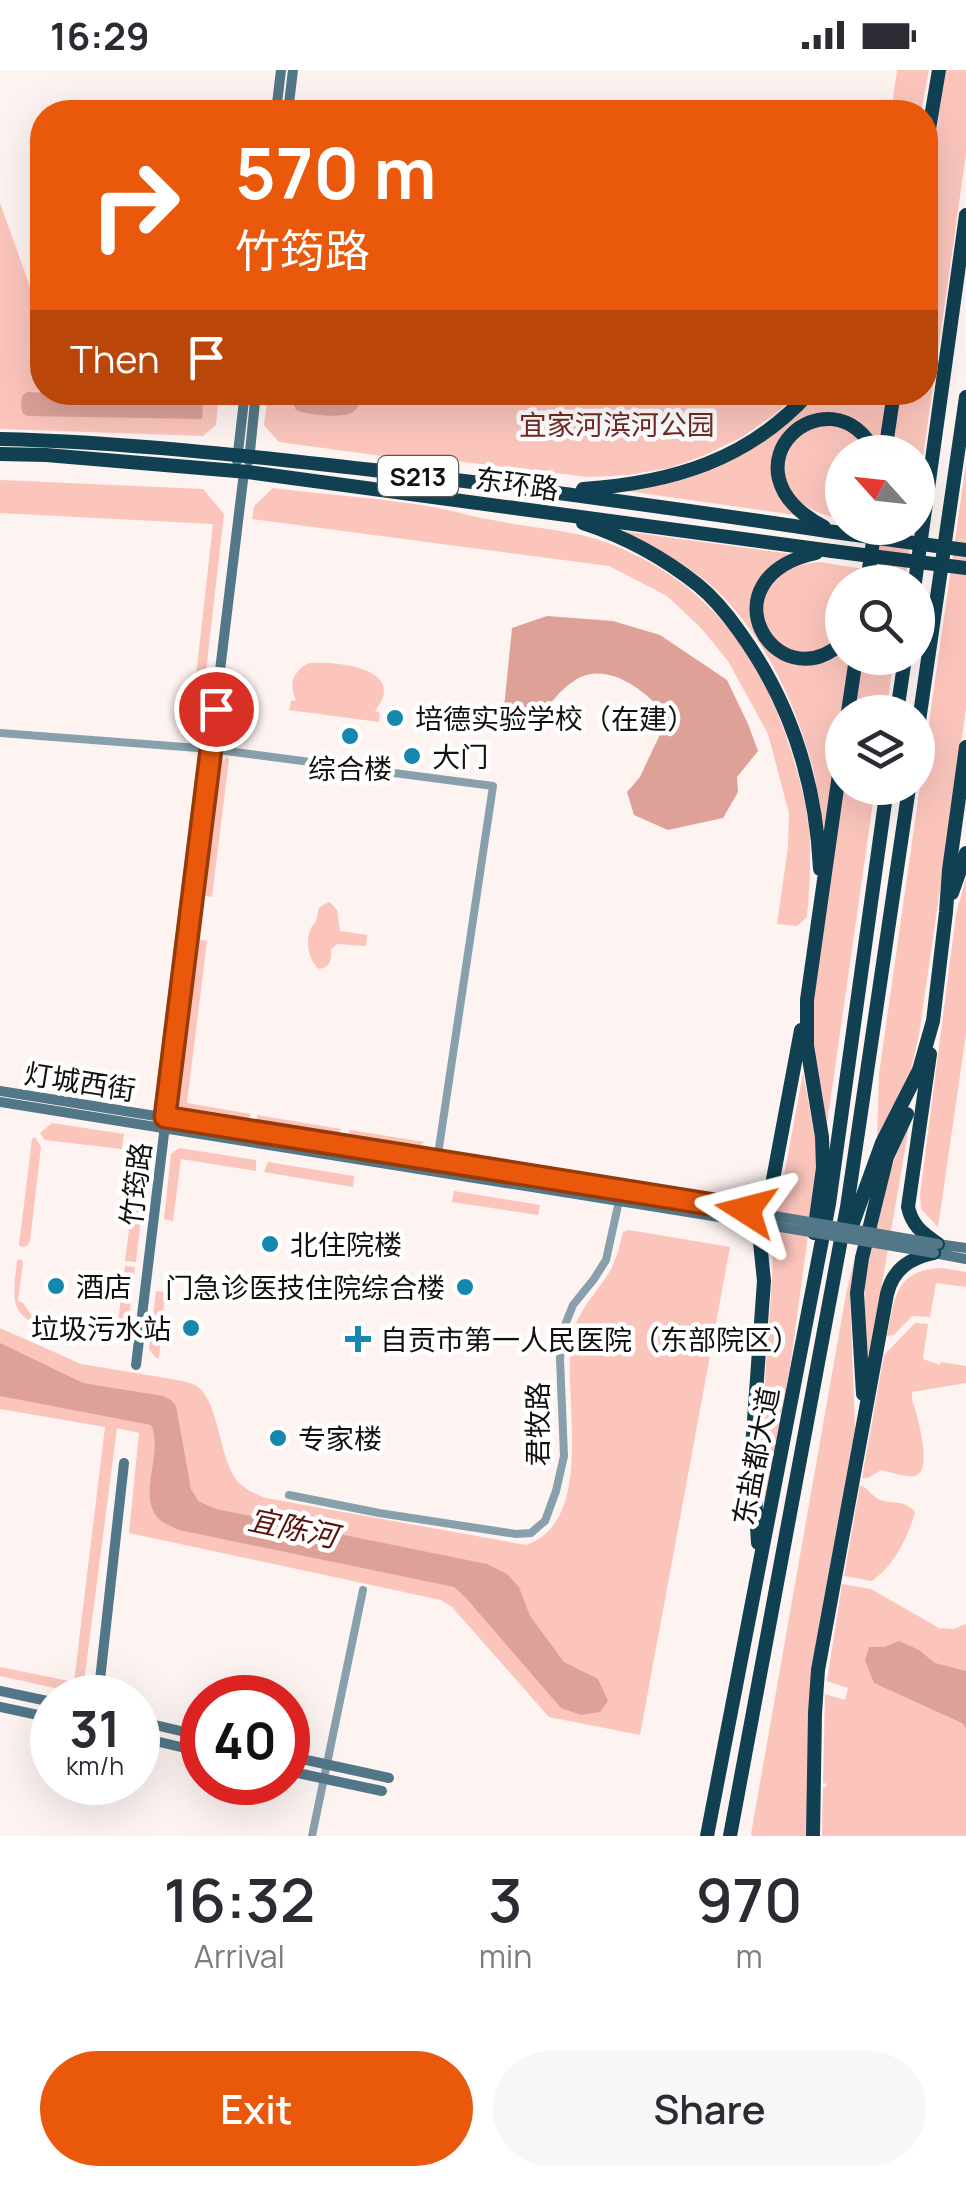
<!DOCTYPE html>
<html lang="en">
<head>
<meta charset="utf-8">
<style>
	:root { --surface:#fff; --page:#f7f7f7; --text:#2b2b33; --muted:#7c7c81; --accent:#ea580c }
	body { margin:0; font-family:Manrope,"Noto Sans SC",sans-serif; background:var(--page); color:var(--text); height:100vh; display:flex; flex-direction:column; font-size:38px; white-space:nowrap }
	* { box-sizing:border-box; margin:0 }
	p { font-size:32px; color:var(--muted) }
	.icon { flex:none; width:55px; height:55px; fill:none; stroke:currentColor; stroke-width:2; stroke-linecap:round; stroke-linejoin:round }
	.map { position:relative; height:1766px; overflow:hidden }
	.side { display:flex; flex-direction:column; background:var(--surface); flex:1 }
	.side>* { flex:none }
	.hud { position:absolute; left:30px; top:30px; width:908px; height:305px; border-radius:40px; box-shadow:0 10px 40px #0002; background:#ea580c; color:#fff; overflow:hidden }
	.needle { width:65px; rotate:297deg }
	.fabs { position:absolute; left:825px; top:365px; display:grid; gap:20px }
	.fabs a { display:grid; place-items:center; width:110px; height:110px; border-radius:50%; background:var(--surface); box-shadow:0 10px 40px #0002; font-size:50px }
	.speed { position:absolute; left:30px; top:1605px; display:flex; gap:20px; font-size:50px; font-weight:700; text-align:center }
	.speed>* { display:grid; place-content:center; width:130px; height:130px; border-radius:50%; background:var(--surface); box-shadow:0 10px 40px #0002; line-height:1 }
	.speed small { font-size:25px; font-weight:400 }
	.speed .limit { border:15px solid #d22; background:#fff; color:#111 }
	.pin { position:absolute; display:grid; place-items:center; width:85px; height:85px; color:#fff; margin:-42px; border:5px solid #fff; border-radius:50%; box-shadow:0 2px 10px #0007 }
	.me { position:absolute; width:110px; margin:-55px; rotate:279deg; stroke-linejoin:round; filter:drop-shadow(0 0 8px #0008) }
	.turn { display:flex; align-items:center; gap:35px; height:210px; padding:0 40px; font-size:45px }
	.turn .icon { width:130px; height:130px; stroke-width:2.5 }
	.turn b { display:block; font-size:70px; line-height:85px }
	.then { display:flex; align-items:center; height:95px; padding:0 40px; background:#0003; gap:20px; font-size:38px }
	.eta { display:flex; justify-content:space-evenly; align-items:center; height:170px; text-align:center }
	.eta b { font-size:60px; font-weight:600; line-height:70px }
	.button { display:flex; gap:20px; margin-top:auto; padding:20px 40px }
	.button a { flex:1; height:115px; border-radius:60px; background:var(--accent); color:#fff; font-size:40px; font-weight:600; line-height:115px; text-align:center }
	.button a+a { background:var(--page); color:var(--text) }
	.status { display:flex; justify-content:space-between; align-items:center; height:70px; padding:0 50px; background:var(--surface); direction:ltr }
	.status svg { height:28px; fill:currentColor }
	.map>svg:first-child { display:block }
</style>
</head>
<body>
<div class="status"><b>16:29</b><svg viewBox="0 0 49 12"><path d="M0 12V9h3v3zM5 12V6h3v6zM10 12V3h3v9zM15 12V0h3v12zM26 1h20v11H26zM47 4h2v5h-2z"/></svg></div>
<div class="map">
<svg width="966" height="1766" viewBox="0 0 966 1766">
	<rect width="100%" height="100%" fill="#fdf3f1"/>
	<path fill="#fbc5bc" d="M897 0H929L921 42H891Z
		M946 0H966V84L918 422V382H890L899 323 925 322V134Z
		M0 133 42 250V322L219 323 216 355 203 366 0 359Z
		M268 323H800L775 344 742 367 703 386 669 398 628 405 589 407 439 389 396 388 279 372 264 355Z
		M819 323H889L881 382C877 376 874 368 869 362 834 318 757 357 774 412 778 425 787 435 795 445L627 421C712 403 757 387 819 323Z
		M820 354 847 357 869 382H842V449C807 444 769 418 790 379 793 374 794 368 798 364 803 360 814 357 820 354Z
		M966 393V638L919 965 911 999 877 1070 879 1004Z
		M0 410 203 419 224 444 199 663 189 669 213 454 0 443Z
		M273 418C328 425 384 428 438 438 458 442 478 448 498 451 537 459 579 460 616 476 708 514 759 583 789 675 799 706 808 739 810 771 811 797 809 822 807 847L797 856 777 854 788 777 789 743 768 664 728 591 701 558 667 526 609 496 252 449 254 436Z
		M880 458H912L905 512H872Z
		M622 461 792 484C759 501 757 511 752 546 760 557 779 584 789 591 804 601 830 590 842 580V588H851L824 778C821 751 819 722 812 695 794 629 760 557 707 512 681 491 651 476 622 461Z
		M819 492 864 499 862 512H842L841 567C835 571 828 577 821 580 801 589 769 574 762 552 761 547 762 542 763 536 765 506 793 494 819 492Z
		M861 588H894L886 642H854Z
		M309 593C337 591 409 598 375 641L380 643 379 652 289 640 291 631 296 630C288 614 293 601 309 593Z
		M226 688 229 689 212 827 202 825 218 695Z
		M843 718H875L826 1061 812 976 813 933Z
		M966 808V964L938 1157 921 1139 920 1125 956 844Z
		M330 832 337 840 340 861 367 865 366 876 337 874 331 879C332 888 331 898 319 899 308 889 305 872 311 858 312 855 315 854 316 851 320 839 314 838 330 832Z
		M196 869 207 871 187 1033 251 1044 247 1054 182 1044 176 1036Z
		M803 1003 816 1074V1106L791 1291 765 1434 759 1394 772 1211 774 1139 782 1117Z
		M257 1045 341 1059 337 1069 258 1056Z
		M52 1053 124 1064 122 1079 45 1070 40 1063Z
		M909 1056 868 1296C866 1270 864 1243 865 1217 867 1169 888 1099 909 1056Z
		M349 1060H350L425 1072 412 1081 350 1071Z
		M35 1067 41 1077 30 1171 27 1176 21 1177 19 1175 32 1069Z
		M179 1078 256 1090V1101L181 1089 173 1151 164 1149 171 1084Z
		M268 1092 354 1106 353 1117 264 1102Z
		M137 1095 147 1097 136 1192 125 1191Z
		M454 1121 540 1135 538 1145 452 1132Z
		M629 1160 730 1177 640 1665 549 1647 452 1537 441 1530 129 1463 139 1363 117 1358 84 1612 69 1621 0 1606V1597L74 1612 105 1357 0 1339V1258L81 1294 183 1311C188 1313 194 1313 198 1317 219 1332 219 1390 238 1412 246 1420 256 1424 266 1428L526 1475C598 1450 561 1322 572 1266 578 1239 598 1222 611 1199 617 1187 620 1175 623 1162Z
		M857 1178 850 1225 855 1359 812 1610 808 1766H753L751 1764 846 1224Z
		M21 1189 23 1193 18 1231 22 1232 30 1243 58 1259V1267C12 1242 11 1243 17 1191Z
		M125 1196 135 1197 126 1277 116 1267Z
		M942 1198 966 1202V1217L936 1213 930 1247 912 1246 894 1265 887 1266C895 1228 894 1200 942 1198Z
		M156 1221 165 1222 159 1288H156L149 1279Z
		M915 1253 928 1254 923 1289 940 1295 941 1292 966 1296V1313L912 1322V1329C916 1342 935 1403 914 1406 905 1407 890 1402 881 1400L868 1408H862L884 1285Z
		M860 1415C866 1417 869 1422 874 1426 887 1437 903 1427 915 1442 908 1467 894 1496 872 1511L844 1506Z
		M842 1514 871 1519 939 1558 953 1559 966 1554V1766H822L823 1717H826L827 1714 823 1713 825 1624 845 1630 848 1618 827 1611Z"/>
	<path fill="#dda198" d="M27 322 148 327 162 332 203 335 202 349 28 346 23 344 21 337 22 326Z
		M294 323V322L368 323C364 328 358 338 353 342 342 349 308 345 296 340L291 329Z
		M547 546 613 551 660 565 727 610 748 654 758 681 737 707 738 722 723 748 668 760 634 745 627 722 640 707 663 658 662 640C641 618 605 590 574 611 543 631 550 656 503 648L512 558Z
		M0 1273 83 1313 163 1326 171 1330 176 1336 191 1419 198 1431 216 1439 487 1494 507 1504 519 1517 530 1546 564 1592 598 1609 608 1631 600 1642 581 1645 561 1638 466 1528 454 1517 179 1460C173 1457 162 1453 158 1448 137 1426 164 1381 151 1355L0 1326Z
		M899 1571 919 1580 935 1593 966 1601V1658L962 1653 874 1613 865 1591 869 1577H884Z"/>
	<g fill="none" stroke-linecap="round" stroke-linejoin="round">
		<path stroke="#87a0ac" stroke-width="8" d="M0 663 211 679 493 716 437 1091
			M289 1425 379 1443 516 1464 531 1463 539 1456 545 1451 556 1421 564 1386 560 1289 563 1260 573 1235 594 1209 606 1190 619 1131
			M312 1766 363 1520"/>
		<path stroke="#527788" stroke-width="10" d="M276 42 281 0
			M288 42 293 0
			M237 391 245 322
			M249 391 256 322
			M0 1021 746 1141
			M0 1032 744 1151
			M938 1174 966 1178
			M934 1183 966 1189
			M136 1295 244 402
			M0 1621 52 1632
			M98 1628 124 1393
			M0 1637 52 1648
			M138 1651 202 1666
			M138 1667 202 1682
			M288 1686 389 1708
			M288 1701 382 1721"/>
		<path stroke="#114052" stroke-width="14" d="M925 83 939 0
			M0 369C124 372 249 386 373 400 527 418 680 439 834 462
			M885 382 894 322
			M0 384 46 385 248 402 832 481
			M583 419C672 413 749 390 810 322
			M583 453C623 466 664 488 698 515 714 528 727 544 739 561 790 631 816 712 820 799
			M824 457C713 398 830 296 875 382
			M816 483C702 508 775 632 842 573
			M867 512 875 458
			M915 512 966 145
			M848 642 856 588
			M897 642 905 588
			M918 658 966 327
			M952 823 966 783
			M930 984 908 1137C912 1156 923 1163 938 1174
			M746 1141 760 1133 771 1120 801 960
			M744 1151 756 1163 760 1172 764 1211 752 1378 758 1473
			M814 1163 823 1098 822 1067 807 976V930L842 683
			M849 1164 882 1073 919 1000 933 951 946 842 949 800 966 677
			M863 1324 857 1223 862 1188 887 1087 907 1044
			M707 1766 829 1134 887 718
			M730 1766 847 1137 909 718
			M813 1766 815 1643 818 1600 887 1224C893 1199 910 1188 934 1183"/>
		<path stroke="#527788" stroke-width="10" d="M746 1141 938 1174
			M744 1151 934 1183"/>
		<path stroke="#114052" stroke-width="14" d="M834 462 966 480
			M832 481 966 498"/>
	</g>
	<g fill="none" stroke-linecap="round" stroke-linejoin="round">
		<defs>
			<path id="route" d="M216 639 165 1047 746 1140"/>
		</defs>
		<use href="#route" stroke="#983908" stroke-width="25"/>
		<use href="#route" stroke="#ea580c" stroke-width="18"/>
	</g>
	<g fill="#1688ad" stroke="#fff" stroke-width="4">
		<circle cx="395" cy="648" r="10"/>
		<circle cx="350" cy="666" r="10"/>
		<circle cx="412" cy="686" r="10"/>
		<circle cx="270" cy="1174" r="10"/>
		<circle cx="56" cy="1216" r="10"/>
		<circle cx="465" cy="1217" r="10"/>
		<circle cx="191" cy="1258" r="10"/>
		<path d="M353 1254h10v10h10v10h-10v10h-10v-10h-10v-10h10z"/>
		<circle cx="278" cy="1368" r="10"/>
	</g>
	<g text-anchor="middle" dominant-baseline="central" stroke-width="9" stroke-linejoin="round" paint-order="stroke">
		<rect fill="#fff" stroke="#5a5857" stroke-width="2.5" x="378" y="386" width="80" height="40" rx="8"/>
		<g font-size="25" font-weight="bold" fill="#14100f">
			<text x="418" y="406">S213</text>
		</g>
		<g font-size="28" fill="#722b24" stroke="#fff">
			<text x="617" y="354">宜家河滨河公园</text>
		</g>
		<g font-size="28" fill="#14100f" stroke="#fff">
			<text transform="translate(517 413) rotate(8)">东环路</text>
			<text transform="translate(80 1011) rotate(9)">灯城西街</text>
			<text transform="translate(135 1114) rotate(-83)">竹筠路</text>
			<text transform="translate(537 1354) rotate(-90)">君牧路</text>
			<text transform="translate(755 1386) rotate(-79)">东盐都大道</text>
		</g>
		<g font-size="28" fill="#14100f" stroke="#fff" text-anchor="start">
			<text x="415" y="648">培德实验学校（在建）</text>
			<text x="432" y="686">大门</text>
			<text x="350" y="698" text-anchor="middle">综合楼</text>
			<text x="290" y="1174">北住院楼</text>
			<text x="76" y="1216">酒店</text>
			<text x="445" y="1217" text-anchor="end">门急诊医技住院综合楼</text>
			<text x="171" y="1258" text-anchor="end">垃圾污水站</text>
			<text x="380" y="1269">自贡市第一人民医院（东部院区）</text>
			<text x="298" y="1368">专家楼</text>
		</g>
		<g font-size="30" font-style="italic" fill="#59130e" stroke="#fff">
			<text transform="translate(293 1457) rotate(12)">宜陈河</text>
		</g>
	</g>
</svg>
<div class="fabs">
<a><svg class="needle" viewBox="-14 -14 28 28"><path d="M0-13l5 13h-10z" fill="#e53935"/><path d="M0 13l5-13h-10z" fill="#7c7c81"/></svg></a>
<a><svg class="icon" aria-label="search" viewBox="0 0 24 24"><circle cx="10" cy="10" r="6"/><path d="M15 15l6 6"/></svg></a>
<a><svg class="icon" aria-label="layers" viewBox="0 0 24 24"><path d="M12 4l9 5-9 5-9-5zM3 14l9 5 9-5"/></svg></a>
</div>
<div class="speed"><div>31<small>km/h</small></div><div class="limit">40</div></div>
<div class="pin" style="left:216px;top:639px;background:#d93025"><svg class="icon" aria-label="arrive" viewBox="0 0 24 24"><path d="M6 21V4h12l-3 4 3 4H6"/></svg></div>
<svg class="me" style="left:746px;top:1140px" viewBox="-20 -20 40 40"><path d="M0-17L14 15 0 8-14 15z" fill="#ea580c" stroke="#fff" stroke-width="4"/></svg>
<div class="hud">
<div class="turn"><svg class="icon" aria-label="right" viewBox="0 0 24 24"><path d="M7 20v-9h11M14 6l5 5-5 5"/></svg><div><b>570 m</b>竹筠路</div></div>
<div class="then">Then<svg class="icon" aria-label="arrive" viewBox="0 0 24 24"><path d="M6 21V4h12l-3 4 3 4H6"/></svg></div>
</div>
</div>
<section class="side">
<div class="eta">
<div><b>16:32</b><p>Arrival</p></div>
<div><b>3</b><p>min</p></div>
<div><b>970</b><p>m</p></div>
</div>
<div class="button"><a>Exit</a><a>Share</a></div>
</section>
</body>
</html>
